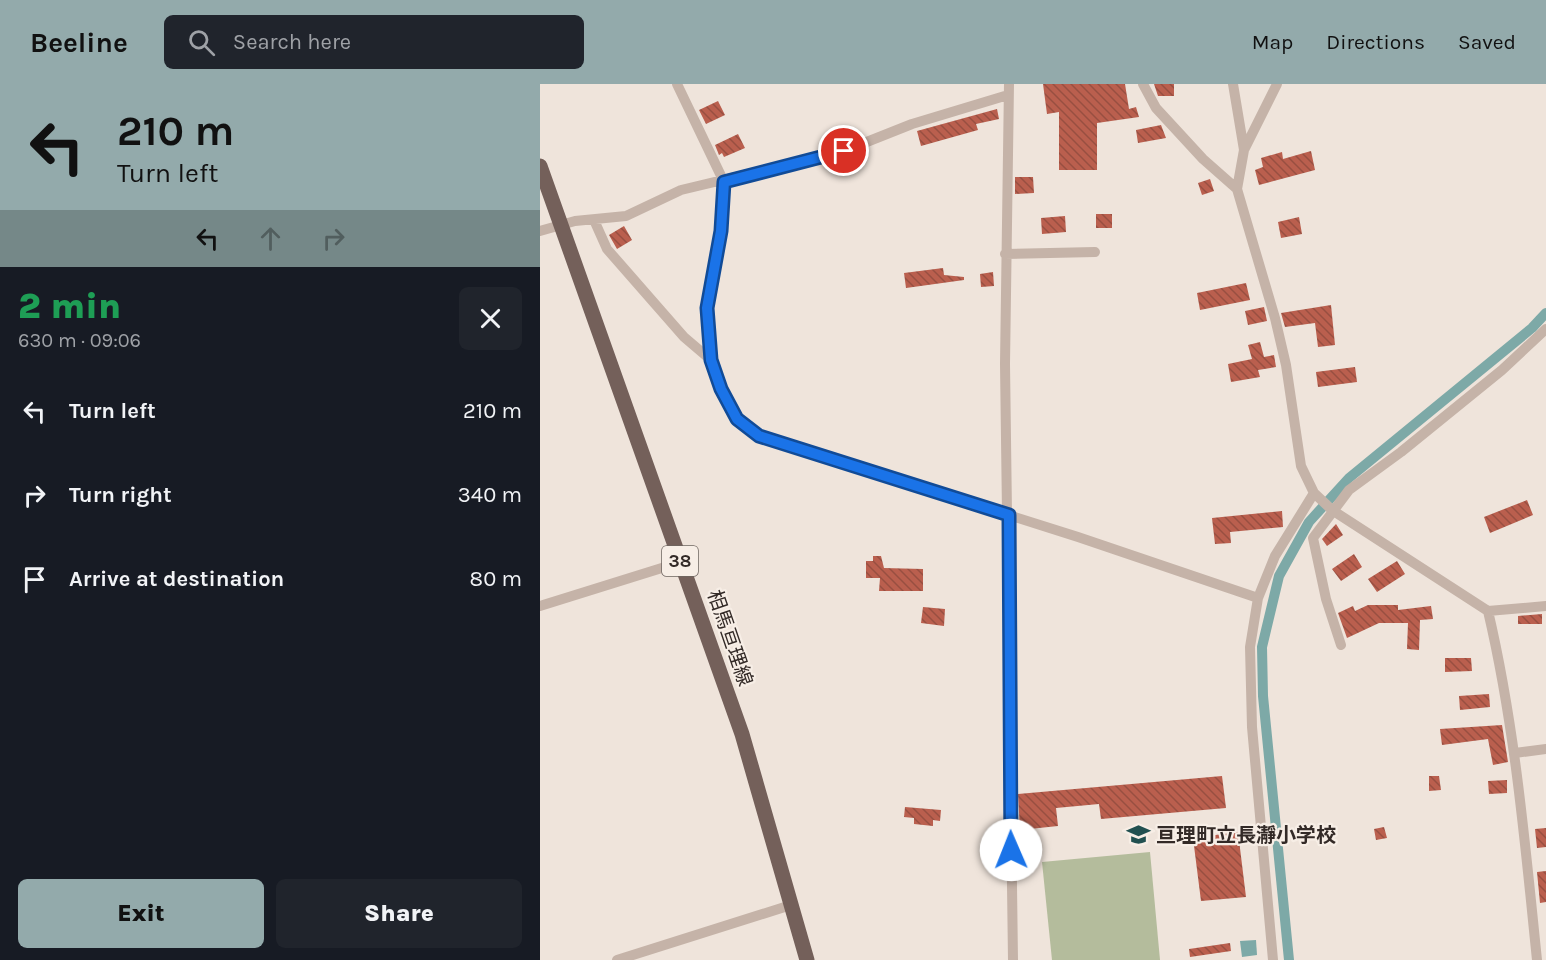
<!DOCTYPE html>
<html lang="en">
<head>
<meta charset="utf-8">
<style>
	:root { --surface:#171b24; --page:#20242c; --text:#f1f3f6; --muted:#9ea1a6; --accent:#93aaab }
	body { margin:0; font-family:Karla,"Noto Sans JP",sans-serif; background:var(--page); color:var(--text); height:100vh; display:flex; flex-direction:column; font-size:22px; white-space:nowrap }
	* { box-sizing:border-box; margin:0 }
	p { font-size:20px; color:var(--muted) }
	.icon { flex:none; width:33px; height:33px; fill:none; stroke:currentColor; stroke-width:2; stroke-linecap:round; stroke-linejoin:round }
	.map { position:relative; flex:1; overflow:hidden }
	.sheet { display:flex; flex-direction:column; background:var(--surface); width:540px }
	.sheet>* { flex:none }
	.top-card { background:#93aaab; color:#111; overflow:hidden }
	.pin { position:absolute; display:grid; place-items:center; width:51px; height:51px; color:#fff; margin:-26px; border:3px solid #fff; border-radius:50%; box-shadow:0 2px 6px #0007 }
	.me { position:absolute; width:66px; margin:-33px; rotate:359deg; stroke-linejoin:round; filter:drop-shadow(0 0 4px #0008) }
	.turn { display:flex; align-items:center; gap:21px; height:126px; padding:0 18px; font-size:27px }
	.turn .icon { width:78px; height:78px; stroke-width:2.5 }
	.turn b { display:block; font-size:42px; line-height:51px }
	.lanes { display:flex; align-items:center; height:57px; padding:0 18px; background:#0003; justify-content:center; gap:30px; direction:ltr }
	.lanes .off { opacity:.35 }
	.round { display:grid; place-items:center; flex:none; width:63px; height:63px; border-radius:9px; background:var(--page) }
	.headline { display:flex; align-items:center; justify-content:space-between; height:102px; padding:0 18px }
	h1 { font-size:36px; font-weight:800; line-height:45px; color:#1e9e55 }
	.button { display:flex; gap:12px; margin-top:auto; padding:12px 18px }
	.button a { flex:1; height:69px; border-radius:9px; background:var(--accent); color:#111; font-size:24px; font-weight:800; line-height:69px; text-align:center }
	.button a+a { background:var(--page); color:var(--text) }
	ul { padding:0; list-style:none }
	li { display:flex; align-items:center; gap:18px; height:84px; padding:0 18px }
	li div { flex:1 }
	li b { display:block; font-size:22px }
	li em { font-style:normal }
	header { display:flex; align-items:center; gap:36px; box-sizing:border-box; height:84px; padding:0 30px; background:var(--accent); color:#111 }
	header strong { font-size:28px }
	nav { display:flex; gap:33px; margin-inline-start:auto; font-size:21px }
	.search { width:420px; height:54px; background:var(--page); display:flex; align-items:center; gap:15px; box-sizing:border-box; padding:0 21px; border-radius:9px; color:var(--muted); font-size:22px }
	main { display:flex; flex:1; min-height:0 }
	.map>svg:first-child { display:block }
</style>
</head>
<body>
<header>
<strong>Beeline</strong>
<div class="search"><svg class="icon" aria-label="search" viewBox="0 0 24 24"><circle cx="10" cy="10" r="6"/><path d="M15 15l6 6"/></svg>Search here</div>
<nav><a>Map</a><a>Directions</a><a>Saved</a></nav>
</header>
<main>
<section class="sheet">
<div class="top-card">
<div class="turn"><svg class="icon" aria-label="left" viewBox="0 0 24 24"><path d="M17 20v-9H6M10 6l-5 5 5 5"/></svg><div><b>210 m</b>Turn left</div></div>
<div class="lanes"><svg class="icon" aria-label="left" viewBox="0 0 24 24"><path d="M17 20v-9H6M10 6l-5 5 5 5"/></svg><svg class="icon off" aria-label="ahead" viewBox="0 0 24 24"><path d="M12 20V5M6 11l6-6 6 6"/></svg><svg class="icon off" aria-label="right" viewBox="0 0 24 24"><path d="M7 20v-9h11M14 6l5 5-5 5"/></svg></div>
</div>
<div class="headline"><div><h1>2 min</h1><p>630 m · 09:06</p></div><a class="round"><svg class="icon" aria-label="close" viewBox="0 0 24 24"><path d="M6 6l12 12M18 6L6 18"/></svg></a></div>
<ul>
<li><svg class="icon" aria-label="left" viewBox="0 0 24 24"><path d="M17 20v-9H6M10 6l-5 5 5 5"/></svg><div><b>Turn left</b></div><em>210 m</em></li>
<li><svg class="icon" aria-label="right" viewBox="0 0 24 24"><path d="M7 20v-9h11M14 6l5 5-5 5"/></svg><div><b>Turn right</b></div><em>340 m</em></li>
<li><svg class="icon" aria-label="arrive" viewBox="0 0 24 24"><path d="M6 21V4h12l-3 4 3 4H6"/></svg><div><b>Arrive at destination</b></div><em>80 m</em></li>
</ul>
<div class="button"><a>Exit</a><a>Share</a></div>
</section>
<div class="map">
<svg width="1006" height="876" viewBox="0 0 1006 876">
	<defs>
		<pattern id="building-back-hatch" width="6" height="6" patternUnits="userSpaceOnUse" patternTransform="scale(1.5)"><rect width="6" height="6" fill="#ba5f4e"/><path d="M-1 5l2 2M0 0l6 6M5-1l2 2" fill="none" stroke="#984f41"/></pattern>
	</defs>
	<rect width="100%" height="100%" fill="#efe4db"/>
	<path fill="#b4bc9c" d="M610 768 620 876H512L502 778Z"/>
	<path fill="#7da9a7" d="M716 856 717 871 702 873 700 857Z"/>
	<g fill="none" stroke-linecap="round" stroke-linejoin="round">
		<path stroke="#7da9a7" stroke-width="10" d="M749 876 723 612 722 563 739 492 769 438 809 394 992 244 1006 229"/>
	</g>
	<path fill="url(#building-back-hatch)" d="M503 0H585L589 25 596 23 599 33 557 39V86H519V28L507 30Z
		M614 0H634V12H618Z
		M178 17 185 31 166 40 159 26Z
		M457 25 459 35 436 40 438 46 381 62 377 47Z
		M621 41 626 54 598 59 596 46Z
		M198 50 205 64 184 73 182 69 179 71 175 61Z
		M771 67 775 86 719 101 715 86 723 83 721 74 742 68 743 75Z
		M475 93H493L494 109 475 110Z
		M670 95 674 107 662 111 658 99Z
		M556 130H572V144H556Z
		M525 132 526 148 502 150 501 134Z
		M759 133 762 150 741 154 738 138Z
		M84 142 92 156 77 165 69 151Z
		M403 184 404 191 424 193V196L366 204 364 189Z
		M453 188 454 202 441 203 440 190Z
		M706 199 710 216 660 226 657 209Z
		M791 221 795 261 778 263 775 239 745 243 741 229Z
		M724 223 727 237 708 241 705 227Z
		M720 258 724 273 734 271 736 283 718 286 720 293 691 298 688 280 712 275 708 261Z
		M815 283 817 298 778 303 776 288Z
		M987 416 993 431 950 449 944 433Z
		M742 427 743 443 690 448 691 459 675 460 672 434Z
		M796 440 803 451 787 462 782 455Z
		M814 470 822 483 801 497 792 485Z
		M333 472H341L344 484 383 485V507H339L340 494H326V477H333Z
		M857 477 865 490 837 508 828 495Z
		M828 521H858V526L891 522 893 535 880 536 879 566 867 565 868 539H839L807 554 798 529 813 522 815 527Z
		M383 523 405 525 404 542 381 539Z
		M1002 530V540H978V532Z
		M905 574H931L932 587 905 588Z
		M949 610 950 623 920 626 919 612Z
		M962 641 968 678 953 681 948 655 902 661 900 645Z
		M682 692 686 724 561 735 559 720 516 724 518 742 480 746 478 710Z
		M889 692H899L901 706 889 707Z
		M967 696V709L949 710 948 697Z
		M365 723 401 726 400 737 393 736V742L374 740V734L364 733Z
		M844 743 847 754 836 756 834 745Z
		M1006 744V763L997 764 995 745Z
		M698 748 706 813 661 817 653 754Z
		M1006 787V818L1000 819 997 788Z
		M690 859 691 867 650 873 649 865Z"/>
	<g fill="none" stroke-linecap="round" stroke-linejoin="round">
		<path stroke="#c5b3a8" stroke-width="10" d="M137 0 184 98 181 147 167 224 171 276 181 305 197 335 219 352 538 453 718 514
			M469 0 465 280 473 876
			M603 0 616 24 663 75 697 105 735 234 746 281 761 382 774 409 792 426 948 527C975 642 985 759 997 876
			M693 0 704 66
			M697 105 704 66 737 0
			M54 136 67 165 144 253 171 276
			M0 147 35 137 86 132 141 106 304 67 372 40 468 11
			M465 170 555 168
			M0 522 141 478
			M948 527 1006 522
			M801 561 786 515 773 454 809 406 861 368 962 286 1006 245
			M975 669 1006 665
			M77 876 251 821
			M733 876 712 643 710 563 718 514 735 472 774 409"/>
		<path stroke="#74605a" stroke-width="15" d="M0 82 202 650 267 876"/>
	</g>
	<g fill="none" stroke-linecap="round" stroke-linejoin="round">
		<defs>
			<path id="route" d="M304 67 184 98 181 147 167 224 171 276 181 305 197 335 219 352 469 431 471 766"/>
		</defs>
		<use href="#route" stroke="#114b97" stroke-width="15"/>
		<use href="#route" stroke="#1a73e8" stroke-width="10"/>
	</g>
	<defs>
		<symbol id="school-bare" viewBox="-9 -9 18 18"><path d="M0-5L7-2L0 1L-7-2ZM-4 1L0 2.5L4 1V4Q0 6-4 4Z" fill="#215050" stroke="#f7eee6" stroke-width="2.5" paint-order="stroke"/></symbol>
	</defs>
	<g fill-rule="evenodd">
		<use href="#school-bare" x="582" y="734" width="33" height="33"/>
	</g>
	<g text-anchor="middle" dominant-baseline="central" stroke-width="4.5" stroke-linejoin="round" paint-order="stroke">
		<rect fill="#f7eee6" stroke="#6e6560" stroke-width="1.5" x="122" y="462" width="36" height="30" rx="4.5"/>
		<g font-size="18" font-weight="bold" fill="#332a27">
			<text x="140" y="477">38</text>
		</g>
		<g font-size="20" fill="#332a27" stroke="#f7eee6">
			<text transform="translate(190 554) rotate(71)">相馬亘理線</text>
		</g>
		<g font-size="20" font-weight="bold" fill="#332a27" stroke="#f7eee6" text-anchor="start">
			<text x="616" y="751">亘理町立長瀞小学校</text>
		</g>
	</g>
</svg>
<div class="pin" style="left:304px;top:67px;background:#d93025"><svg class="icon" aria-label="arrive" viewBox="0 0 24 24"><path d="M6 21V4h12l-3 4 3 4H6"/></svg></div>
<svg class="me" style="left:471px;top:766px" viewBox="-20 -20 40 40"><circle r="19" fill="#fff"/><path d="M0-13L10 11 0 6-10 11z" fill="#1a73e8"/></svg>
</div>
</main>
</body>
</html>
